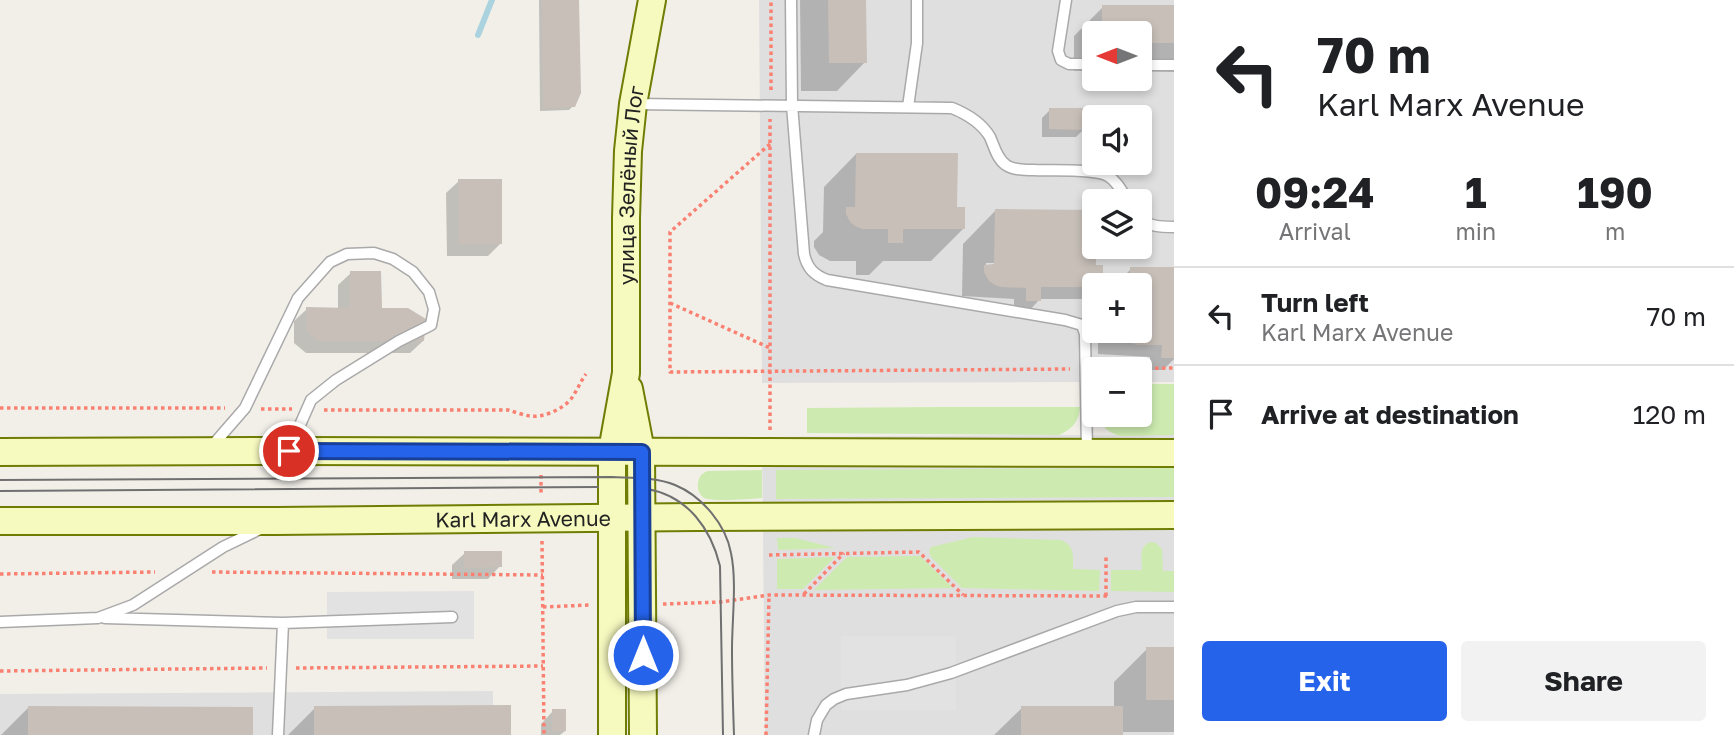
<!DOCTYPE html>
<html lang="en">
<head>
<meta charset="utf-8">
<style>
	:root { --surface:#fff; --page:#f2f2f2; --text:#202124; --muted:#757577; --line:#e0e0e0; --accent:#2563eb }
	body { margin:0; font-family:"Golos Text",sans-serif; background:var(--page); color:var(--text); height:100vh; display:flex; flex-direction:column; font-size:26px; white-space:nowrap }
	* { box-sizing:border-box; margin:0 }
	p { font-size:23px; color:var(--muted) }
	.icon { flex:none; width:38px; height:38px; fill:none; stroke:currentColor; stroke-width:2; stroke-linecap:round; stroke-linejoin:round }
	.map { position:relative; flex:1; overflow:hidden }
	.details { display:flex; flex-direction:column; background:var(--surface); width:560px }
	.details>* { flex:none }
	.guide { background:#fff; color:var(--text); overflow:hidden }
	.needle { width:46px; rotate:270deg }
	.tools { position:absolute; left:1082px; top:21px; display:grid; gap:14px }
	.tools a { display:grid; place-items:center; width:70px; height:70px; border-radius:7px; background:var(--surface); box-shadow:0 4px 10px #0003; font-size:35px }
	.pin { position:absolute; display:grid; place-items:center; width:60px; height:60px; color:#fff; margin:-30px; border:4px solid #fff; border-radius:50%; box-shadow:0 2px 7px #0007 }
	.me { position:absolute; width:77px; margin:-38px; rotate:0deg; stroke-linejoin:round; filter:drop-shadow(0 0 5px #0008) }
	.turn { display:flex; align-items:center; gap:24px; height:147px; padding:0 28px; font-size:32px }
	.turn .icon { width:91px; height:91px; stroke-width:2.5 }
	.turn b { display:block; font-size:49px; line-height:60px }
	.eta { display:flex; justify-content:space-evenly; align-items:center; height:119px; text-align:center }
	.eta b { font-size:42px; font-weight:700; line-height:49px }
	.cta { display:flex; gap:14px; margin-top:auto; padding:14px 28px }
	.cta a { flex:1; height:80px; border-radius:7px; background:var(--accent); color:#fff; font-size:28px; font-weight:700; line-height:80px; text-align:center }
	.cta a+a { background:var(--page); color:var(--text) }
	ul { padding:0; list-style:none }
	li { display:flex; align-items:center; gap:21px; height:98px; padding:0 28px; border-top:2px solid var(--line) }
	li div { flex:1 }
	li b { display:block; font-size:26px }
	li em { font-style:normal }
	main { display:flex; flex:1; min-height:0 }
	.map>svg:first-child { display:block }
</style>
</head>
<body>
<main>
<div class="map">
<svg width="1174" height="735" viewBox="0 0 1174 735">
	<rect width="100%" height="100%" fill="#f2efe9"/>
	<path fill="#e0dfdf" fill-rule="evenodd" d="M759 0H1174V382H1139V369H1094V382L762 383ZM1094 33H1139V79H1094ZM1094 117H1139V163H1094ZM1094 201H1139V247H1094ZM1094 285H1139V331H1094Z
		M1059 435H1174V735H765L762 437Z
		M493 691V735H0V694Z"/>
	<path fill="#cdebb0" d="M1139 384H1174V435L1121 436C1109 433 1101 427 1098 415H1139Z
		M940 407H1080C1079 422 1072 429 1059 435L807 433V408Z
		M1174 468V497L776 499V470Z
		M762 470V498C751 499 713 502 704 498 699 494 697 489 698 483 699 476 702 473 708 471Z
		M973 537 1061 540C1075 545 1073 557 1073 569L1100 570 1099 591 962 588 931 557 929 551 931 547Z
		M777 538H795L835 548 778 550Z
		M1151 542 1156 543 1162 549 1163 571H1174V592L1111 591V570H1142C1142 559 1138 546 1151 542Z
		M920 556 953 588 814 590 847 557Z
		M835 557 803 589H777V559Z"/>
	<path fill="#e2e2e2" d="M474 591V639H327V592Z
		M841 636H956V710H841Z"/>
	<path fill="#0003" fill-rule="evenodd" d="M539 0H578L573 106 569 110 540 111Z
		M800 0H865V62L837 91H801Z
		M1103 7H1174V72L1139 71V33H1094V71H1074V36Z
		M1050 110 1084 129 1076 137H1042V118Z
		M856 154 963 229 931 261H883L869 275H856V261H830L819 255 814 247V241L823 232 824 187Z
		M459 181 501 243 488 256H447L446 193Z
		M995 211 1095 247 1094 267H1101V285H1094V294L1089 299H1040L1027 313 1014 312V299L962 296 963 244ZM986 263H1065L986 266Z
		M1131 269H1174V359L1163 370H1150V357L1098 354V331H1139V285H1115Z
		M351 273 380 310 423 341 410 353H306L294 343V321L307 309H338V285Z
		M465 553 500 566 488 579H452V565Z
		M1147 649H1174V732H1121V735H994L1022 708H1114V682Z
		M29 707 251 735H1Z
		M315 708 510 735H288Z
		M553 711 565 731 560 735H541V724Z"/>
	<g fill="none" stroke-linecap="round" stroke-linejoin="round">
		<path stroke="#aad3df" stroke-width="6" d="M478 35 492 0"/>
	</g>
	<path fill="#c7bfb8" d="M542 0H579L581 93 575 107 543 108Z
		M828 0H866L867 63H829Z
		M1102 5H1174V43H1139V33H1102Z
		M1049 108H1086V130L1049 129Z
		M856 153H958L957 207H965V229H903V243H888V229H863L857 227 851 223 846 214V207H855Z
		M458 179H502V244H459Z
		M995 209 1094 210V247H1096V265H1103V285H1094V287H1041V301H1026V288L1001 287 995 285 989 281 984 272V265L994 264Z
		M1130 267H1174V358H1161L1162 345H1137L1131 343 1125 339 1121 331H1139V285H1130Z
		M350 271H381L382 308H408L426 319 424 341H318L306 330V307L350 308Z
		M464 551H502V567L464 568Z
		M1146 647H1174V700H1146Z
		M511 705V735H314V706Z
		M28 706 253 707V735H28Z
		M1021 706H1123V735H1021Z
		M552 709H566V731L552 732Z"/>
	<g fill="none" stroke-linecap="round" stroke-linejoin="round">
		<defs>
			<path id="lane" d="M791 0 792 105 804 254C807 268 814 275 827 280L1065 320 1082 325 1085 334 1087 452
				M1066 0 1058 51 1061 60 1069 64H1094
				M1139 65H1174
				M635 104 952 108C967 114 981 122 990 137 994 146 997 159 1006 165 1013 170 1025 170 1033 170 1050 171 1095 168 1108 176 1118 182 1122 192 1128 201
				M908 107 917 43V0
				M1139 217C1150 227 1160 227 1174 227
				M212 446 245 408 298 298 330 262 347 254 374 253 393 259 413 272 429 292 434 309 431 325 399 341 336 380 311 400 289 450
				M105 618 283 623 278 735
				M0 622 98 618 133 605 223 547 260 529
				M283 623 452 617
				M814 735 817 720 826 705 834 699 846 694 907 685 951 673 1117 611 1136 607H1174"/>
			<g id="secondary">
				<path d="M629 389 641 451 643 735"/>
				<path d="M0 452 289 451 1174 453"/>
				<path id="s1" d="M0 521H276L697 517 1174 515"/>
				<path id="s2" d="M612 735V451L626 373V218L628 151 633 104 652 0"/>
			</g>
		</defs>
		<use href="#lane" stroke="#a9a9a9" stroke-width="13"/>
		<use href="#secondary" stroke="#707d05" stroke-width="30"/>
		<path stroke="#fa8072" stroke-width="3.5" stroke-dasharray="3.5 3.5" stroke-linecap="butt" d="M771 90V0
			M770 144 670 232V372L1070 369
			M670 303 770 348
			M1099 369 1174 368
			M0 408H225
			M261 409H292
			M324 410H508C515 412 523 415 530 416 543 418 563 409 571 399 577 391 580 382 586 374
			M770 430V119
			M541 475V495
			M542 541 544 735
			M769 555 919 552 963 595
			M212 572 543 575
			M0 574 155 572
			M804 594 844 553
			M1106 596V556
			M663 604 721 602 769 595 1110 596
			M543 607 590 605
			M296 668 543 666
			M0 671 267 668
			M766 735 769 595"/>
		<use href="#lane" stroke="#fff" stroke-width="10"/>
		<use href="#secondary" stroke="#f7fabf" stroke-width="26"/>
		<path stroke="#707070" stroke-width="2" d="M0 480 612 477C633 478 656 477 675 485 702 496 726 525 731 553 737 582 732 619 732 649 732 678 733 706 734 735
			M647 489C688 496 711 529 720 566L723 735
			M0 491 598 487"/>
	</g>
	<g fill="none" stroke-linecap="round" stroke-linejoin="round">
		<defs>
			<path id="route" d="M289 451 642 452 643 655"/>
		</defs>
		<use href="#route" stroke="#184099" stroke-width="18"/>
		<use href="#route" stroke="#2563eb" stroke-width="12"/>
	</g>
	<g text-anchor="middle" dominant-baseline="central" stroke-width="5" stroke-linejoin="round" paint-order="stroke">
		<g font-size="21" fill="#222" stroke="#fff">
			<text stroke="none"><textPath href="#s2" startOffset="551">улица Зелёный Лог</textPath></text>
			<text stroke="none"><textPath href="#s1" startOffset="523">Karl Marx Avenue</textPath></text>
		</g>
	</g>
</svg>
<div class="tools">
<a><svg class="needle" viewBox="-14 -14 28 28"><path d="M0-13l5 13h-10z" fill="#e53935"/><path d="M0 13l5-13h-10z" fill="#757577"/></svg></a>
<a><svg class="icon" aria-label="sound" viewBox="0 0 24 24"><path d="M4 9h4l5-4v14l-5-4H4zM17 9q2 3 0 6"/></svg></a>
<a><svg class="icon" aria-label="layers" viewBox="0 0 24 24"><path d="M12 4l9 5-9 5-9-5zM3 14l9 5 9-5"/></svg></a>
<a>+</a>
<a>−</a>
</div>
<div class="pin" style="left:289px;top:451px;background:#d93025"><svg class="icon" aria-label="arrive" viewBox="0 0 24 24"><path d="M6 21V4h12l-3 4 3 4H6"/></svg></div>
<svg class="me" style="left:643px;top:655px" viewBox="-20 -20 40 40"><circle r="17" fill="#2563eb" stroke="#fff" stroke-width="3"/><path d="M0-11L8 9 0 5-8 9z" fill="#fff"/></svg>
</div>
<section class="details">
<div class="guide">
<div class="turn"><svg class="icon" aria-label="left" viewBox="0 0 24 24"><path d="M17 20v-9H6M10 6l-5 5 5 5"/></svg><div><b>70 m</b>Karl Marx Avenue</div></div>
</div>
<div class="eta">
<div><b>09:24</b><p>Arrival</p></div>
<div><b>1</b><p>min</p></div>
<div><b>190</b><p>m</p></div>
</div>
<ul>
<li><svg class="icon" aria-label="left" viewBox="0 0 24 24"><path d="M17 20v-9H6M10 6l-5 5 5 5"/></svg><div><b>Turn left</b><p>Karl Marx Avenue</p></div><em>70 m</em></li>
<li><svg class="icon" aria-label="arrive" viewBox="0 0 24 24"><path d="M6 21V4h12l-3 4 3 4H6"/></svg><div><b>Arrive at destination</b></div><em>120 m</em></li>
</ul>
<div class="cta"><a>Exit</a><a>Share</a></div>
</section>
</main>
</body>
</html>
